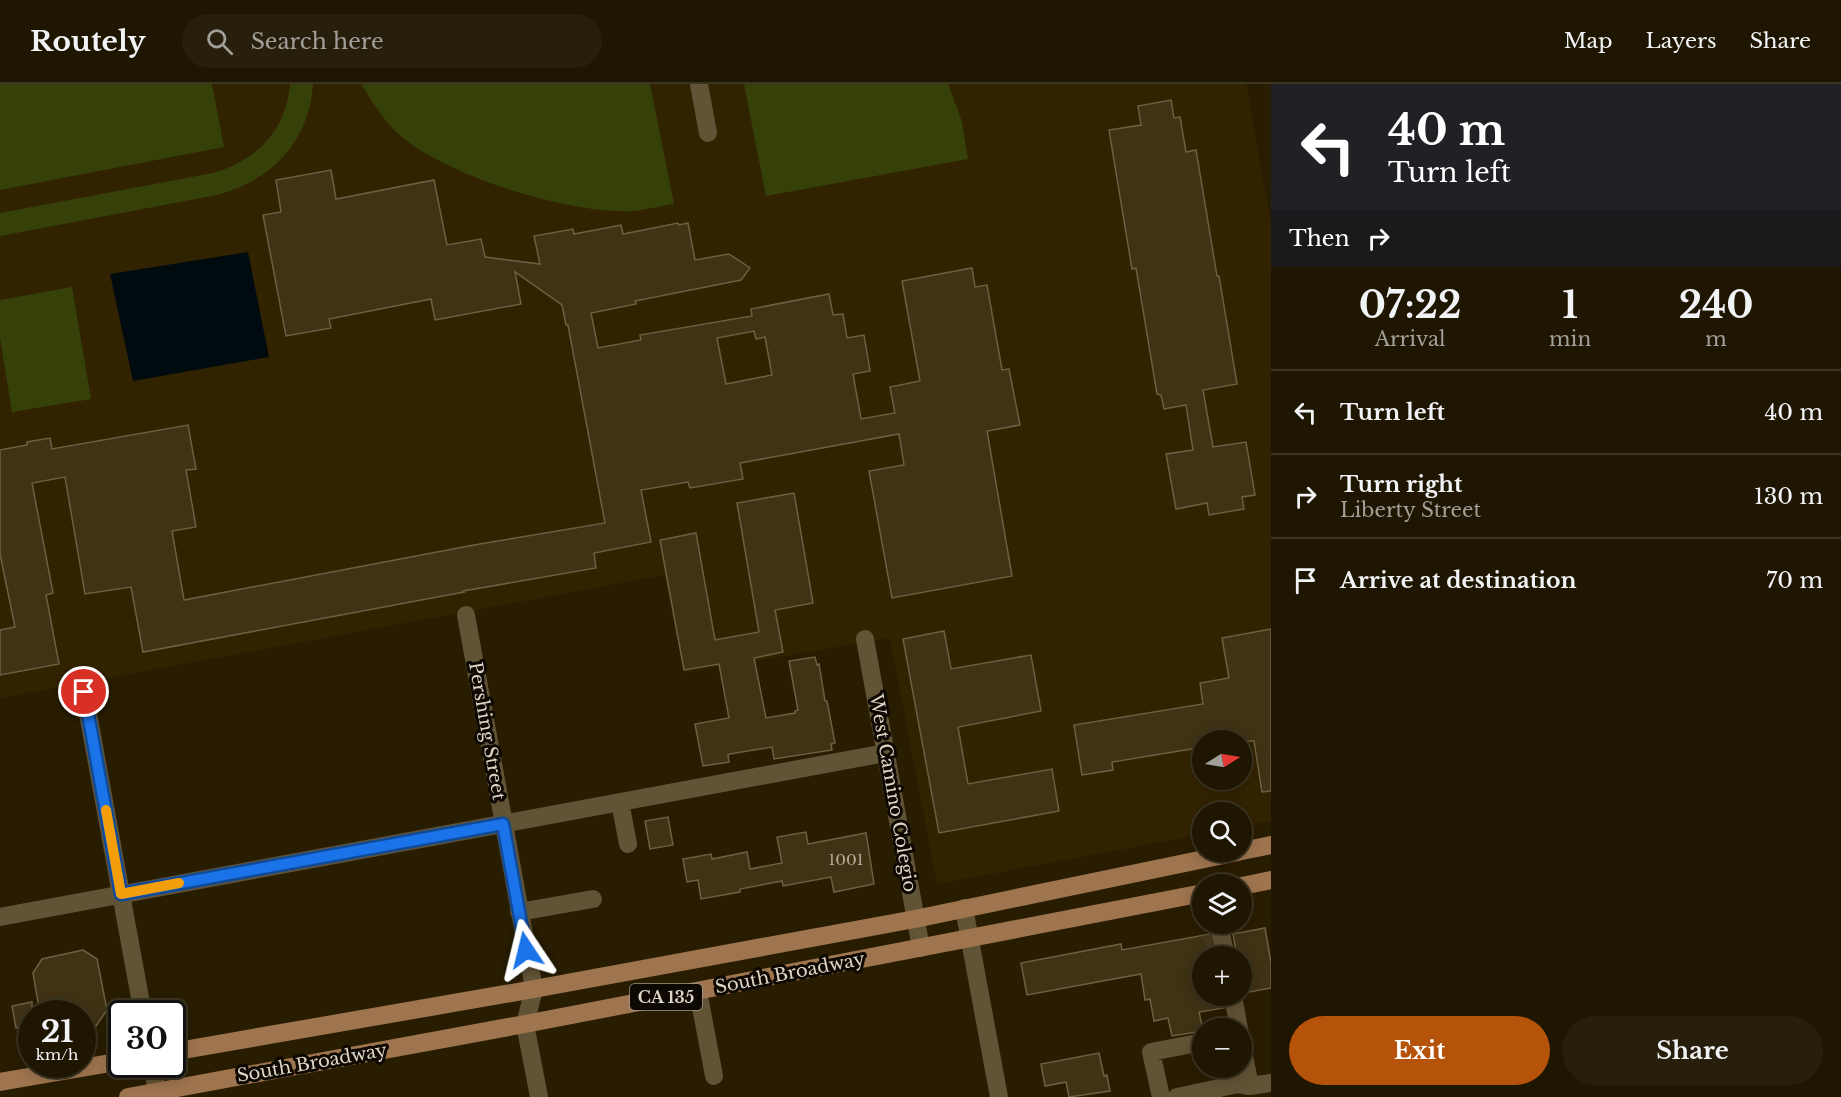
<!DOCTYPE html>
<html lang="en">
<head>
<meta charset="utf-8">
<style>
	:root { --surface:#1f1601; --page:#271f0b; --text:#f1f3f6; --muted:#a19f99; --line:#3c3523; --accent:#b45309 }
	body { margin:0; font-family:"Libre Baskerville",serif; background:var(--page); color:var(--text); height:100vh; display:flex; flex-direction:column; font-size:22px; white-space:nowrap }
	* { box-sizing:border-box; margin:0 }
	p { font-size:20px; color:var(--muted) }
	.icon { flex:none; width:33px; height:33px; fill:none; stroke:currentColor; stroke-width:2; stroke-linecap:round; stroke-linejoin:round }
	.map { position:relative; flex:1; overflow:hidden }
	.side { display:flex; flex-direction:column; background:var(--surface); width:570px }
	.side>* { flex:none }
	.guide { background:#202124; color:#fff; overflow:hidden }
	.needle { width:39px; rotate:79deg }
	.controls { position:absolute; left:1192px; top:646px; display:grid; gap:12px }
	.controls a { display:grid; place-items:center; width:60px; height:60px; border-radius:50%; background:var(--surface); box-shadow:0 3px 15px #0003,0 0 0 2px var(--line); font-size:30px }
	.speed { position:absolute; left:18px; top:916px; display:flex; gap:12px; font-size:30px; font-weight:700; text-align:center }
	.speed>* { display:grid; place-content:center; width:78px; height:78px; border-radius:50%; background:var(--surface); box-shadow:0 3px 15px #0003,0 0 0 2px var(--line); line-height:1 }
	.speed small { font-size:15px; font-weight:400 }
	.speed .limit { border:3px solid #111; border-radius:9px; background:#fff; color:#111 }
	.pin { position:absolute; display:grid; place-items:center; width:51px; height:51px; color:#fff; margin:-26px; border:3px solid #fff; border-radius:50%; box-shadow:0 2px 6px #0007 }
	.me { position:absolute; width:66px; margin:-33px; rotate:350deg; stroke-linejoin:round; filter:drop-shadow(0 0 4px #0008) }
	.turn { display:flex; align-items:center; gap:21px; height:126px; padding:0 18px; font-size:27px }
	.turn .icon { width:78px; height:78px; stroke-width:2.5 }
	.turn b { display:block; font-size:42px; line-height:51px }
	.then { display:flex; align-items:center; height:57px; padding:0 18px; background:#0003; gap:12px; font-size:22px }
	.eta { display:flex; justify-content:space-evenly; align-items:center; height:102px; text-align:center }
	.eta b { font-size:36px; font-weight:700; line-height:42px }
	.action { display:flex; gap:12px; margin-top:auto; padding:12px 18px }
	.action a { flex:1; height:69px; border-radius:36px; background:var(--accent); color:#fff; font-size:24px; font-weight:700; line-height:69px; text-align:center }
	.action a+a { background:var(--page); color:var(--text) }
	ul { padding:0; list-style:none }
	li { display:flex; align-items:center; gap:18px; height:84px; padding:0 18px; border-top:2px solid var(--line) }
	li div { flex:1 }
	li b { display:block; font-size:22px }
	li em { font-style:normal }
	header { display:flex; align-items:center; gap:36px; box-sizing:border-box; height:84px; padding:0 30px; background:var(--surface); border-bottom:2px solid var(--line) }
	header strong { font-size:28px }
	nav { display:flex; gap:33px; margin-inline-start:auto; font-size:21px }
	.search { width:420px; height:54px; background:var(--page); display:flex; align-items:center; gap:15px; box-sizing:border-box; padding:0 21px; border-radius:33px; color:var(--muted); font-size:22px }
	main { display:flex; flex:1; min-height:0 }
	.map>svg:first-child { display:block }
</style>
</head>
<body>
<header>
<strong>Routely</strong>
<div class="search"><svg class="icon" aria-label="search" viewBox="0 0 24 24"><circle cx="10" cy="10" r="6"/><path d="M15 15l6 6"/></svg>Search here</div>
<nav><a>Map</a><a>Layers</a><a>Share</a></nav>
</header>
<main>
<div class="map">
<svg width="1271" height="1013" viewBox="0 0 1271 1013">
	<rect width="100%" height="100%" fill="#291d01"/>
	<path fill="#322300" fill-rule="evenodd" d="M0 0H1246L1271 140V737L1242 742V729H1203V750L937 800 890 554 684 589 664 491 0 614ZM1203 657H1242V696H1203Z"/>
	<path fill="#354109" d="M0 0H212L224 63 0 106Z
		M290 0H313C309 58 272 96 217 111L0 152V129L213 89C257 76 286 47 290 0Z
		M361 0H650L674 120C660 122 646 126 633 127 569 130 458 95 407 57 387 43 374 20 361 0Z
		M744 0H948L962 38 968 75 766 112Z
		M72 203 91 315 12 328 0 254V216Z"/>
	<path fill="#000b10" d="M248 168 269 273 133 297 110 190Z"/>
	<path fill="#3f3215" stroke="#6d6042" stroke-width="1.5" fill-rule="evenodd" d="M1171 16 1174 34 1180 33 1186 68 1196 66 1217 192H1219L1237 300 1203 306 1213 363 1246 358 1255 411 1242 413 1244 425 1209 431 1207 419 1176 425 1166 370 1193 366 1186 321 1164 325 1161 311 1157 310 1136 184 1132 185 1109 46 1141 41 1138 22Z
		M331 86 336 115 434 96 447 161 481 155 485 173 540 180 534 152 573 145 574 150 621 141 623 150 678 139 679 141 688 139 695 176 729 170 750 184 741 196 635 217 636 220 591 229 598 264 641 256 640 251 752 232 751 225 829 210 833 231 843 230 847 254 864 251 870 287 853 290 861 335 895 329 890 303 920 297 902 197 972 184 975 203 987 201 1002 286 1009 285 1020 341 987 347 1012 492 892 514 869 387 904 381 899 350 740 379 743 395 690 404 688 398 641 406 651 458 594 469 596 484 463 507 464 508 143 568 131 503 85 510 65 393 32 399 53 509 46 511 59 580 0 591V546L15 543 0 470V366L27 361V358L50 354 52 365 188 341 196 385 186 386 196 443 172 447 184 516 474 461 605 439 568 241H566L562 221 515 188 521 220 435 236 431 215 329 235 331 244 286 252 263 131 281 128 276 96ZM754 247 756 255 765 253 772 291 726 300 717 254Z
		M794 409 813 519 775 526 783 568 754 574 766 634 795 629V627L798 626 789 577 815 573 817 581 819 580 825 617H827L835 659 831 660 832 666 774 675 772 663 730 670 728 671 729 678 703 682 695 640 729 634 719 580 684 586 660 456 696 449 715 556 759 548 737 419Z
		M1271 545V707L1262 708 1254 657H1203V663L1112 678 1113 686 1082 691 1074 641 1203 620 1200 599 1229 594 1222 554Z
		M944 547 951 585 1031 571 1041 627 958 643 968 700 1052 685 1059 727 939 749 903 555Z
		M668 733 673 761 650 765 645 737Z
		M806 748 808 760 866 749 874 800 834 808 831 793 783 802 782 797 740 805V808L701 815 698 796 687 798 683 775 711 770 712 775 747 768 750 785 782 779 777 753Z
		M1265 844 1271 879V904L1244 909 1242 905V873H1237L1233 850Z
		M1210 850 1215 873H1203V912H1222L1224 924 1199 928 1203 947 1172 952 1168 934 1154 937 1150 915 1145 916 1141 890 1027 911 1021 879 1121 860 1122 866Z
		M83 866 97 875 107 926 96 942 82 944V930H40L33 889 42 875Z
		M32 918V941L16 944 12 922Z
		M1099 969 1104 992 1107 991 1110 1007 1069 1013 1066 998 1045 1002 1041 980Z"/>
	<g fill="none" stroke-linecap="round" stroke-linejoin="round">
		<path stroke="#44391e" stroke-width="18" stroke-dasharray="18 9" stroke-linecap="butt" d="M1212 850 1216 870"/>
		<path stroke="#615335" stroke-width="18" d="M699 0 708 49
			M466 531 534 905 525 940 539 1013
			M865 555 921 864
			M84 608 143 930
			M620 718 628 760
			M964 824 999 1013
			M519 828 593 815
			M0 833 885 669
			M1219 840 1226 873
			M698 907 714 992
			M1233 912 1239 945
			M1242 962 1250 1002 1271 999
			M152 981 158 1013
			M1161 1013 1151 968 1203 958
			M1177 1013 1238 1000 1250 1002"/>
		<path stroke="#9f754f" stroke-width="18" d="M1242 767 1271 761
			M1242 802 1271 796
			M172 968 534 905 915 835 1238 768
			M0 998 122 977
			M128 1013 525 940 1203 809"/>
	</g>
	<g fill="none" stroke-linecap="round" stroke-linejoin="round">
		<defs>
			<path id="route" d="M84 608 121 810 503 740 526 866"/>
		</defs>
		<use href="#route" stroke="#114b97" stroke-width="15"/>
		<use href="#route" stroke="#1a73e8" stroke-width="10"/>
		<path stroke="#f59e0b" stroke-width="10" d="M106 726 121 810 179 799"/>
	</g>
	<g text-anchor="middle" dominant-baseline="central" stroke-width="6" stroke-linejoin="round" paint-order="stroke">
		<g font-size="15" fill="#b6ac99">
			<text x="846" y="775">1001</text>
		</g>
		<rect fill="#0d0801" stroke="#9f988a" stroke-width="1.5" x="630" y="900" width="72" height="26" rx="4.5"/>
		<g font-size="16" font-weight="bold" fill="#ddd5c5">
			<text x="666" y="913">CA 135</text>
		</g>
		<g font-size="18" fill="#ddd5c5" stroke="#0d0801">
			<text transform="translate(487 647) rotate(80)">Pershing Street</text>
			<text transform="translate(893 709) rotate(80)">West Camino Colegio</text>
			<text transform="translate(790 889) rotate(-11)">South Broadway</text>
			<text transform="translate(312 979) rotate(-10)">South Broadway</text>
		</g>
	</g>
</svg>
<div class="controls">
<a><svg class="needle" viewBox="-14 -14 28 28"><path d="M0-13l5 13h-10z" fill="#e53935"/><path d="M0 13l5-13h-10z" fill="#a19f99"/></svg></a>
<a><svg class="icon" aria-label="search" viewBox="0 0 24 24"><circle cx="10" cy="10" r="6"/><path d="M15 15l6 6"/></svg></a>
<a><svg class="icon" aria-label="layers" viewBox="0 0 24 24"><path d="M12 4l9 5-9 5-9-5zM3 14l9 5 9-5"/></svg></a>
<a>+</a>
<a>−</a>
</div>
<div class="speed"><div>21<small>km/h</small></div><div class="limit">30</div></div>
<div class="pin" style="left:84px;top:608px;background:#d93025"><svg class="icon" aria-label="arrive" viewBox="0 0 24 24"><path d="M6 21V4h12l-3 4 3 4H6"/></svg></div>
<svg class="me" style="left:526px;top:866px" viewBox="-20 -20 40 40"><path d="M0-17L14 15 0 8-14 15z" fill="#1a73e8" stroke="#fff" stroke-width="4"/></svg>
</div>
<section class="side">
<div class="guide">
<div class="turn"><svg class="icon" aria-label="left" viewBox="0 0 24 24"><path d="M17 20v-9H6M10 6l-5 5 5 5"/></svg><div><b>40 m</b>Turn left</div></div>
<div class="then">Then<svg class="icon" aria-label="right" viewBox="0 0 24 24"><path d="M7 20v-9h11M14 6l5 5-5 5"/></svg></div>
</div>
<div class="eta">
<div><b>07:22</b><p>Arrival</p></div>
<div><b>1</b><p>min</p></div>
<div><b>240</b><p>m</p></div>
</div>
<ul>
<li><svg class="icon" aria-label="left" viewBox="0 0 24 24"><path d="M17 20v-9H6M10 6l-5 5 5 5"/></svg><div><b>Turn left</b></div><em>40 m</em></li>
<li><svg class="icon" aria-label="right" viewBox="0 0 24 24"><path d="M7 20v-9h11M14 6l5 5-5 5"/></svg><div><b>Turn right</b><p>Liberty Street</p></div><em>130 m</em></li>
<li><svg class="icon" aria-label="arrive" viewBox="0 0 24 24"><path d="M6 21V4h12l-3 4 3 4H6"/></svg><div><b>Arrive at destination</b></div><em>70 m</em></li>
</ul>
<div class="action"><a>Exit</a><a>Share</a></div>
</section>
</main>
</body>
</html>
